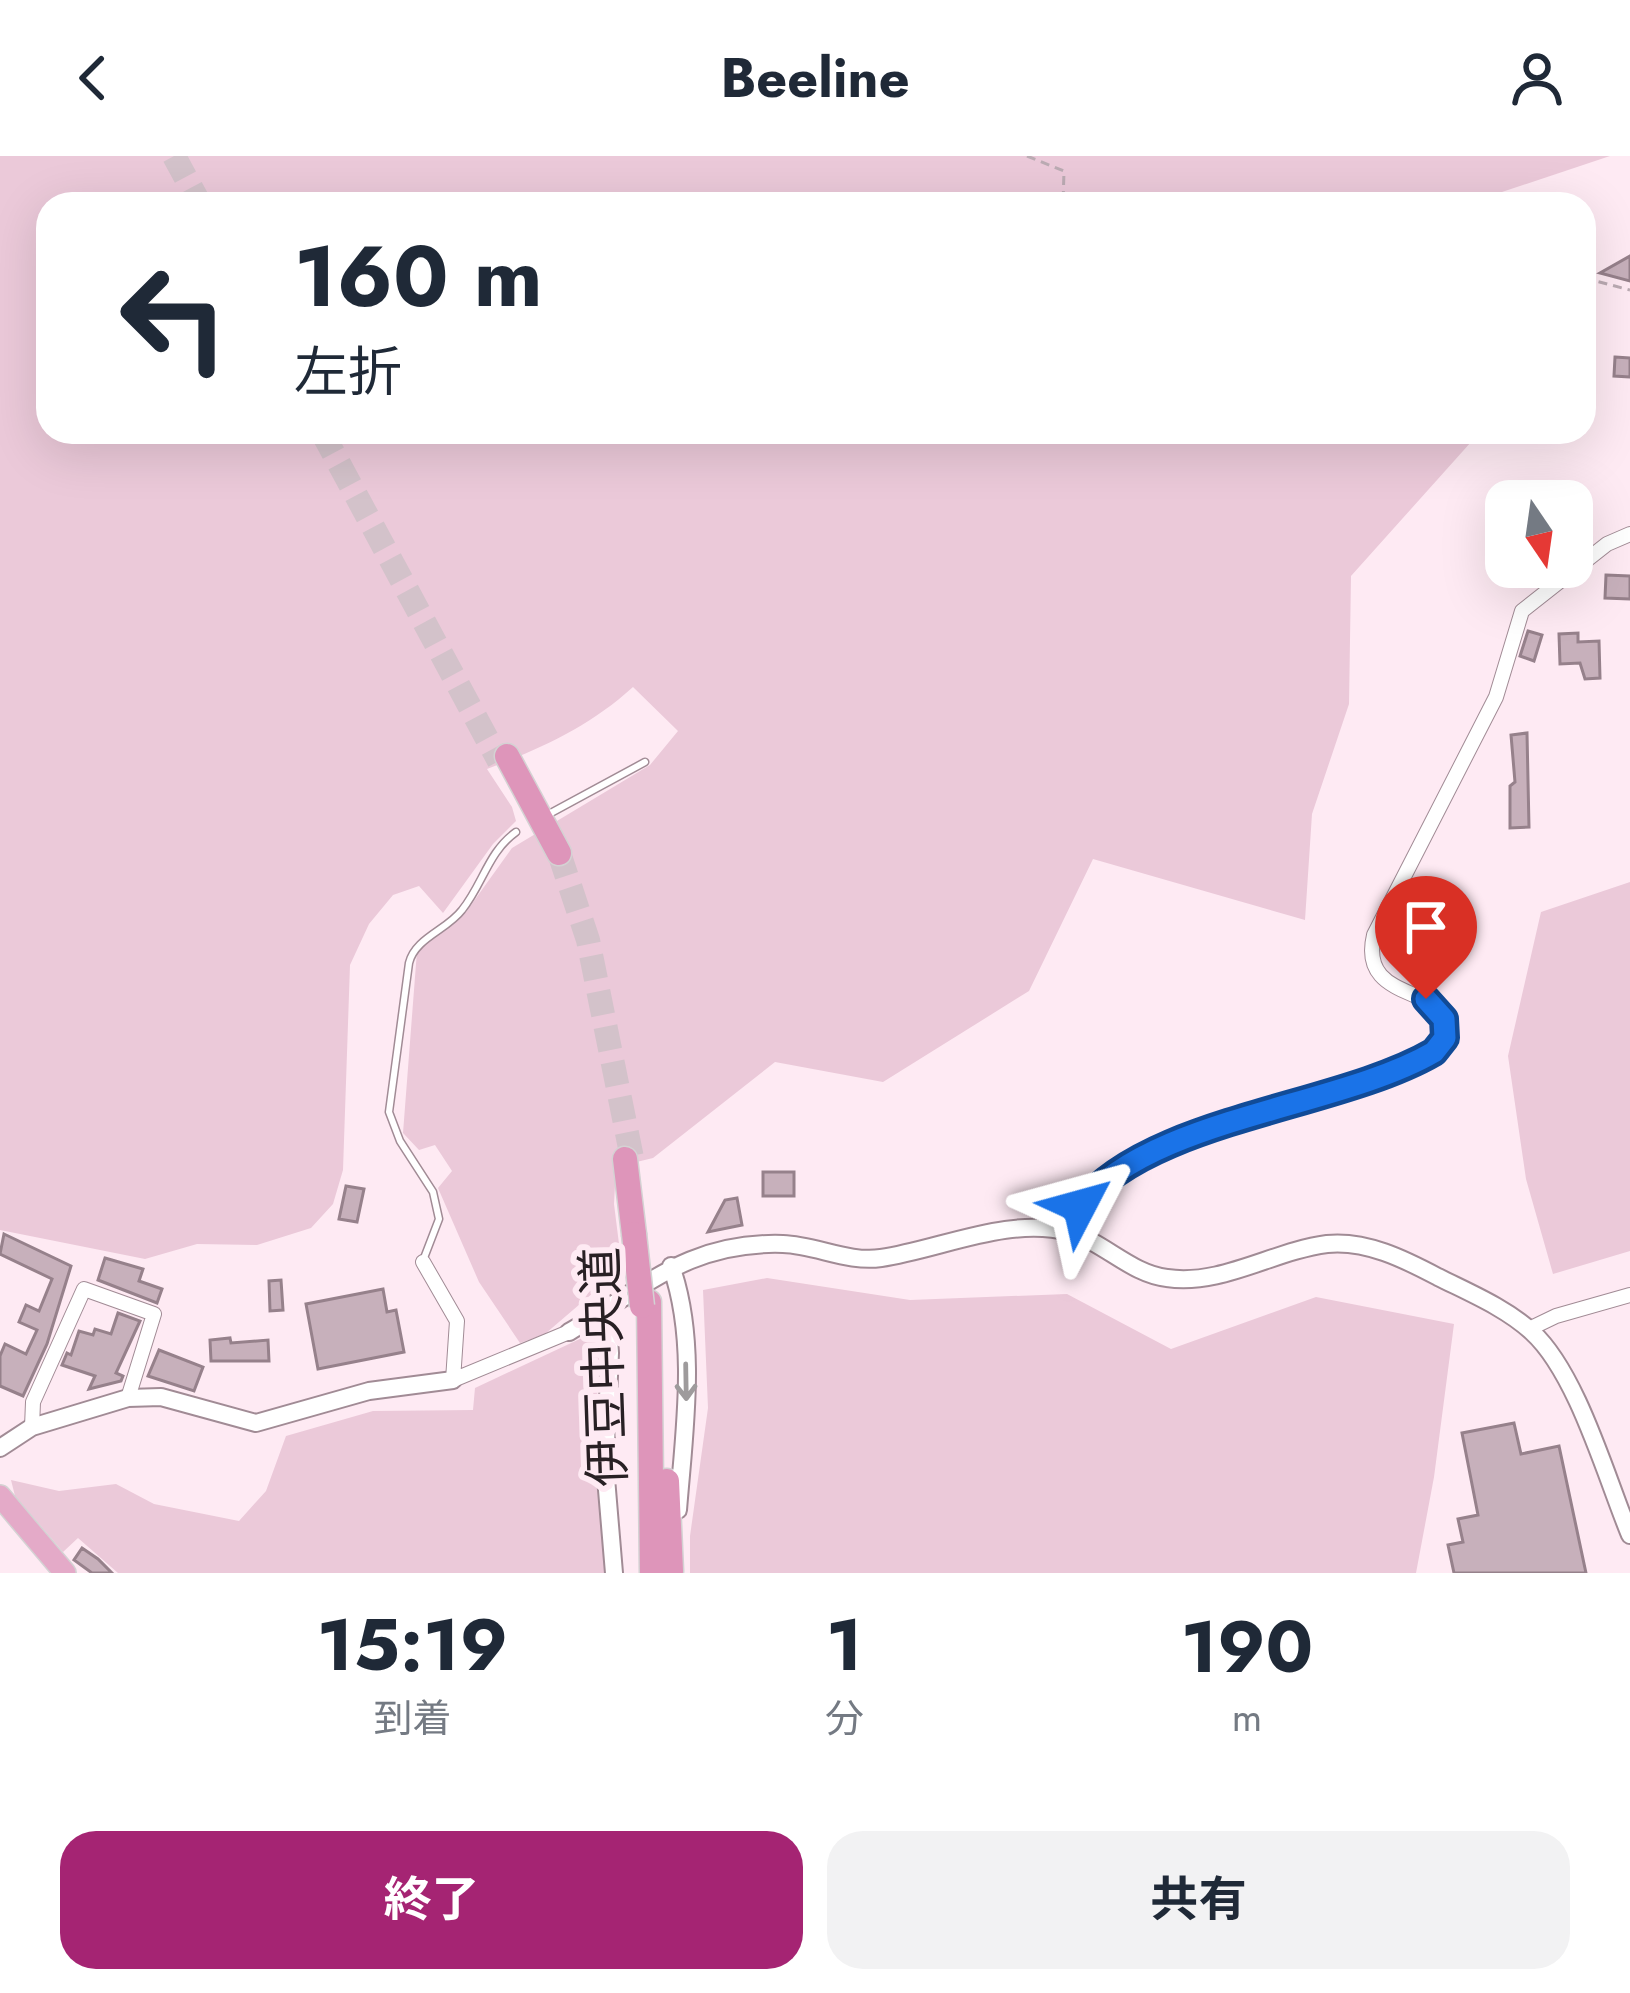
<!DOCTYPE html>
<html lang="ja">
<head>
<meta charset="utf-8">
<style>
	:root { --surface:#fff; --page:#f2f2f3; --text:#1f2937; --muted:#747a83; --accent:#a52473 }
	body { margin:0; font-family:Jost,"Noto Sans JP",sans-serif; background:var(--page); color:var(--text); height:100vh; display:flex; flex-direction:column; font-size:45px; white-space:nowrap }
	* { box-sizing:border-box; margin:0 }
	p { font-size:39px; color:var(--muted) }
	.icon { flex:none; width:66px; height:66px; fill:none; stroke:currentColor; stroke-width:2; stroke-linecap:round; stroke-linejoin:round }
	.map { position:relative; height:1417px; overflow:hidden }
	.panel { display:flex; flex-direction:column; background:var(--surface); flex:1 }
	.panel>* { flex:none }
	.hud { position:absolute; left:36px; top:36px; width:1560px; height:252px; border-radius:36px; box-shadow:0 12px 48px #0002; background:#fff; color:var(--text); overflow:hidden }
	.needle { width:78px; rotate:167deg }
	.tools { position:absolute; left:1485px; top:324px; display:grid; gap:24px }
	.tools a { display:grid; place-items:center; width:108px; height:108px; border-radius:24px; background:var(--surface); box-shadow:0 12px 48px #0002; font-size:60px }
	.pin { position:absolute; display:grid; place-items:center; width:102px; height:102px; color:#fff; margin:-123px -51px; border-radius:50% 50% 50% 0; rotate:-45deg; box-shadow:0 0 12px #0007 }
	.pin .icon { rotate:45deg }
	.me { position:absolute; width:132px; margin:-66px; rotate:51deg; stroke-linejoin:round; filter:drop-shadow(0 0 9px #0008) }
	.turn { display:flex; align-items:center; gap:42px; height:252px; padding:0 60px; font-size:54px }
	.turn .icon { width:156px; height:156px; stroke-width:2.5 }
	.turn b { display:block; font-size:84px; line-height:102px }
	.eta { display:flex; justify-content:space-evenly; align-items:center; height:204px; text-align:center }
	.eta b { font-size:72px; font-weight:700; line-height:84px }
	.action { display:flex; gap:24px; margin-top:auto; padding:24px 60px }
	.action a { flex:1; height:138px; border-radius:36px; background:var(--accent); color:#fff; font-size:48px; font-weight:700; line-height:138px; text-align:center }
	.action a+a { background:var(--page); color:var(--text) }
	header { display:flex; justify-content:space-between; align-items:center; height:156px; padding:0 60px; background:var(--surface); font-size:54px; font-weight:700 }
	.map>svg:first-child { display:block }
</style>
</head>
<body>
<header><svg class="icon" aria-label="back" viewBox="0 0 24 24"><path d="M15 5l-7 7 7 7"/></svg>Beeline<svg class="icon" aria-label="person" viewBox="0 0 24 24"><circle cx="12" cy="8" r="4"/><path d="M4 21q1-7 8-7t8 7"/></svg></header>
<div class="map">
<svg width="1630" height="1417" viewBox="0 0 1630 1417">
	<rect width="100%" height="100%" fill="#feeaf3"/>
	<path fill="#ebc9d9" d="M0 0H1610L1478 44V48H48V276H1480L1351 420 1349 548 1312 658 1305 764 1093 703 1029 835 883 926 775 906 653 1002 616 1011 614 1048 622 1112 545 1178 520 1187 479 1126 438 1032 452 1015 435 989 419 994 403 977 417 795 466 756 512 692 650 609 678 575 633 531C589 571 542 592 487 613L512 651 516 665 493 688 443 757 419 730 393 739 369 768 350 809 343 1014 333 1048 311 1072 257 1089 197 1088 145 1103 0 1074Z
		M1630 726V1095L1553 1118 1526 1023 1508 900 1541 756Z
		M767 1122 910 1144 1067 1138 1171 1193 1316 1141 1454 1168 1434 1321 1416 1417H690V1380L708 1252 703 1134Z
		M584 1181 595 1184 599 1203 595 1280 605 1417H118L78 1382 63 1396 15 1340 11 1324 59 1335 116 1328 154 1348 239 1365 266 1335 286 1280 373 1255 473 1254 475 1232Z"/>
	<path fill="#c7b0bb" stroke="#96818b" stroke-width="3" d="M1630 100V125L1600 117Z
		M1615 201 1630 202V221L1614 220Z
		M1606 419 1630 420V443L1605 442Z
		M1528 475 1542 479 1534 505 1520 500Z
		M1578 477V486L1599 485 1600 522 1585 523 1580 507 1560 508 1559 478Z
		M1527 577 1529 671 1510 672V630L1515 626 1511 579Z
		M763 1016H794V1040H763Z
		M346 1030 364 1033 357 1066 339 1063Z
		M737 1042 742 1069 708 1076 725 1044Z
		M4 1078 71 1110 47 1188 23 1240 0 1230V1200L5 1188 26 1198 37 1174 19 1166 26 1149 39 1155 52 1123 0 1098Z
		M105 1102 143 1113 139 1125 162 1133 157 1147 98 1124Z
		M281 1124 283 1154 270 1155 269 1125Z
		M383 1133 387 1156 396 1154 404 1196 318 1213 306 1148Z
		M118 1157 140 1165 116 1217 123 1220 121 1225 89 1233 95 1220 62 1209 67 1197 71 1199 79 1175 93 1179 95 1173 111 1178Z
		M230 1182 231 1187 268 1184 269 1205H211L210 1184Z
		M159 1194 203 1211 194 1235 148 1220Z
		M1514 1267 1521 1298 1559 1290 1586 1417H1454L1448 1389 1463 1386 1458 1363 1478 1359 1462 1277Z
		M82 1392 98 1403 112 1417H92L74 1404Z"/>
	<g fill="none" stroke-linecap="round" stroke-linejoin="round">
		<path stroke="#d3c2ca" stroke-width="24" stroke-dasharray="24 12" stroke-linecap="butt" d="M174 0 200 48
			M322 276 499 605
			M559 697 588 784 632 1002"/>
		<defs>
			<path id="service" d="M549 658 645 606
				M424 1102 439 1063 433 1036 400 985 389 956 409 807C415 782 447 774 462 754 483 728 488 696 516 676"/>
			<path id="minor" d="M1069 1076C1089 998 1233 967 1301 945 1342 932 1383 917 1423 903L1442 890C1466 822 1356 855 1374 779L1496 541 1522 455 1607 388 1630 378
				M423 1106 457 1165 453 1224 569 1176
				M1529 1173 1556 1160 1630 1139
				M32 1271 33 1246 84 1133 154 1158 128 1242"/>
			<path id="tertiary" d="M671 1110C698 1186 684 1276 678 1354
				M597 1160 609 1183 610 1197 605 1310 614 1417
				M569 1176C644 1132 689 1085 783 1088 816 1089 848 1107 881 1102 941 1093 1009 1060 1069 1076 1104 1086 1131 1118 1167 1122 1222 1130 1273 1095 1327 1088 1366 1084 1404 1103 1438 1121 1470 1137 1506 1152 1532 1176 1577 1217 1606 1321 1630 1379
				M0 1292 32 1271 128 1242 161 1241 256 1267 369 1235 453 1224"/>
			<path id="trunk" d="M0 1340 65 1417"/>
			<path id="motorway" d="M507 600 559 697
				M625 1003 634 1078
				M649 1146 652 1417
				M667 1325 671 1415"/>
		</defs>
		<use href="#service" stroke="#a18b95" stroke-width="9"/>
		<use href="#minor" stroke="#a18b95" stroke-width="16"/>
		<use href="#tertiary" stroke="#a18b95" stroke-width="20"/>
		<use href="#trunk" stroke="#d4d2d3" stroke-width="24"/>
		<use href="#motorway" stroke="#d4d2d3" stroke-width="27"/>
		<path stroke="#bbabb3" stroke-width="3" stroke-dasharray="9 6" stroke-linecap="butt" d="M1027 0 1064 15 1063 48
			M1584 122 1630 134"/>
		<use href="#service" stroke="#fff" stroke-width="6"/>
		<use href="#minor" stroke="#fff" stroke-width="14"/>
		<use href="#tertiary" stroke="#fff" stroke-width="16"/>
		<use href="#trunk" stroke="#e4aac8" stroke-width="21"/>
		<use href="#motorway" stroke="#de95ba" stroke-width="24"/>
		<defs>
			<path id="motorway-bridge" d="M634 1078 642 1150"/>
		</defs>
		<use href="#motorway-bridge" stroke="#d4d2d3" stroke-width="27" stroke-linecap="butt"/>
		<use href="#motorway-bridge" stroke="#de95ba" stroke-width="24"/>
	</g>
	<defs><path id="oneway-shaft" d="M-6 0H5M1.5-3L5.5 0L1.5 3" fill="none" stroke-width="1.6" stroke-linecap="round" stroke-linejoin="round" transform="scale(3)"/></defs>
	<use stroke="#9e9b9c" href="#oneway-shaft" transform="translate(686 1226) rotate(89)"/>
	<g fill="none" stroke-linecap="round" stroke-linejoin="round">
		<defs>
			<path id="route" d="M1080 1050C1149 962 1338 952 1434 896L1445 882 1444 863 1426 843"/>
		</defs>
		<use href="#route" stroke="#114b97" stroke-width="30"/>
		<use href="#route" stroke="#1a73e8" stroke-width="21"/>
	</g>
	<g text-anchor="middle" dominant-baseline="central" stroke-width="12" stroke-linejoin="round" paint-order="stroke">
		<g font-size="48" fill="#282024" stroke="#feeaf3">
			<text transform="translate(604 1211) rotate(-92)">伊豆中央道</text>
		</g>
	</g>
</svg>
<div class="tools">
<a><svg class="needle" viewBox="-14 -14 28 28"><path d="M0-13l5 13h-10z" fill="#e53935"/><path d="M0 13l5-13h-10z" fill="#747a83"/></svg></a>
</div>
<div class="pin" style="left:1426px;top:843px;background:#d93025"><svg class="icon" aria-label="arrive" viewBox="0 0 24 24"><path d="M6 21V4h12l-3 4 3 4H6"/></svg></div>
<svg class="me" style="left:1080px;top:1050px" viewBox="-20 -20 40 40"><path d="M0-17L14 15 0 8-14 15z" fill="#1a73e8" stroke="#fff" stroke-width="4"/></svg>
<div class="hud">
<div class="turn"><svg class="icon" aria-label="left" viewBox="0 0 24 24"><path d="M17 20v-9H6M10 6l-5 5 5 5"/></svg><div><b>160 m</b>左折</div></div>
</div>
</div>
<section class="panel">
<div class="eta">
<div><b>15:19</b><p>到着</p></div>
<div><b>1</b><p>分</p></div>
<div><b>190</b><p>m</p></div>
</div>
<div class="action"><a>終了</a><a>共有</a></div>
</section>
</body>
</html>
